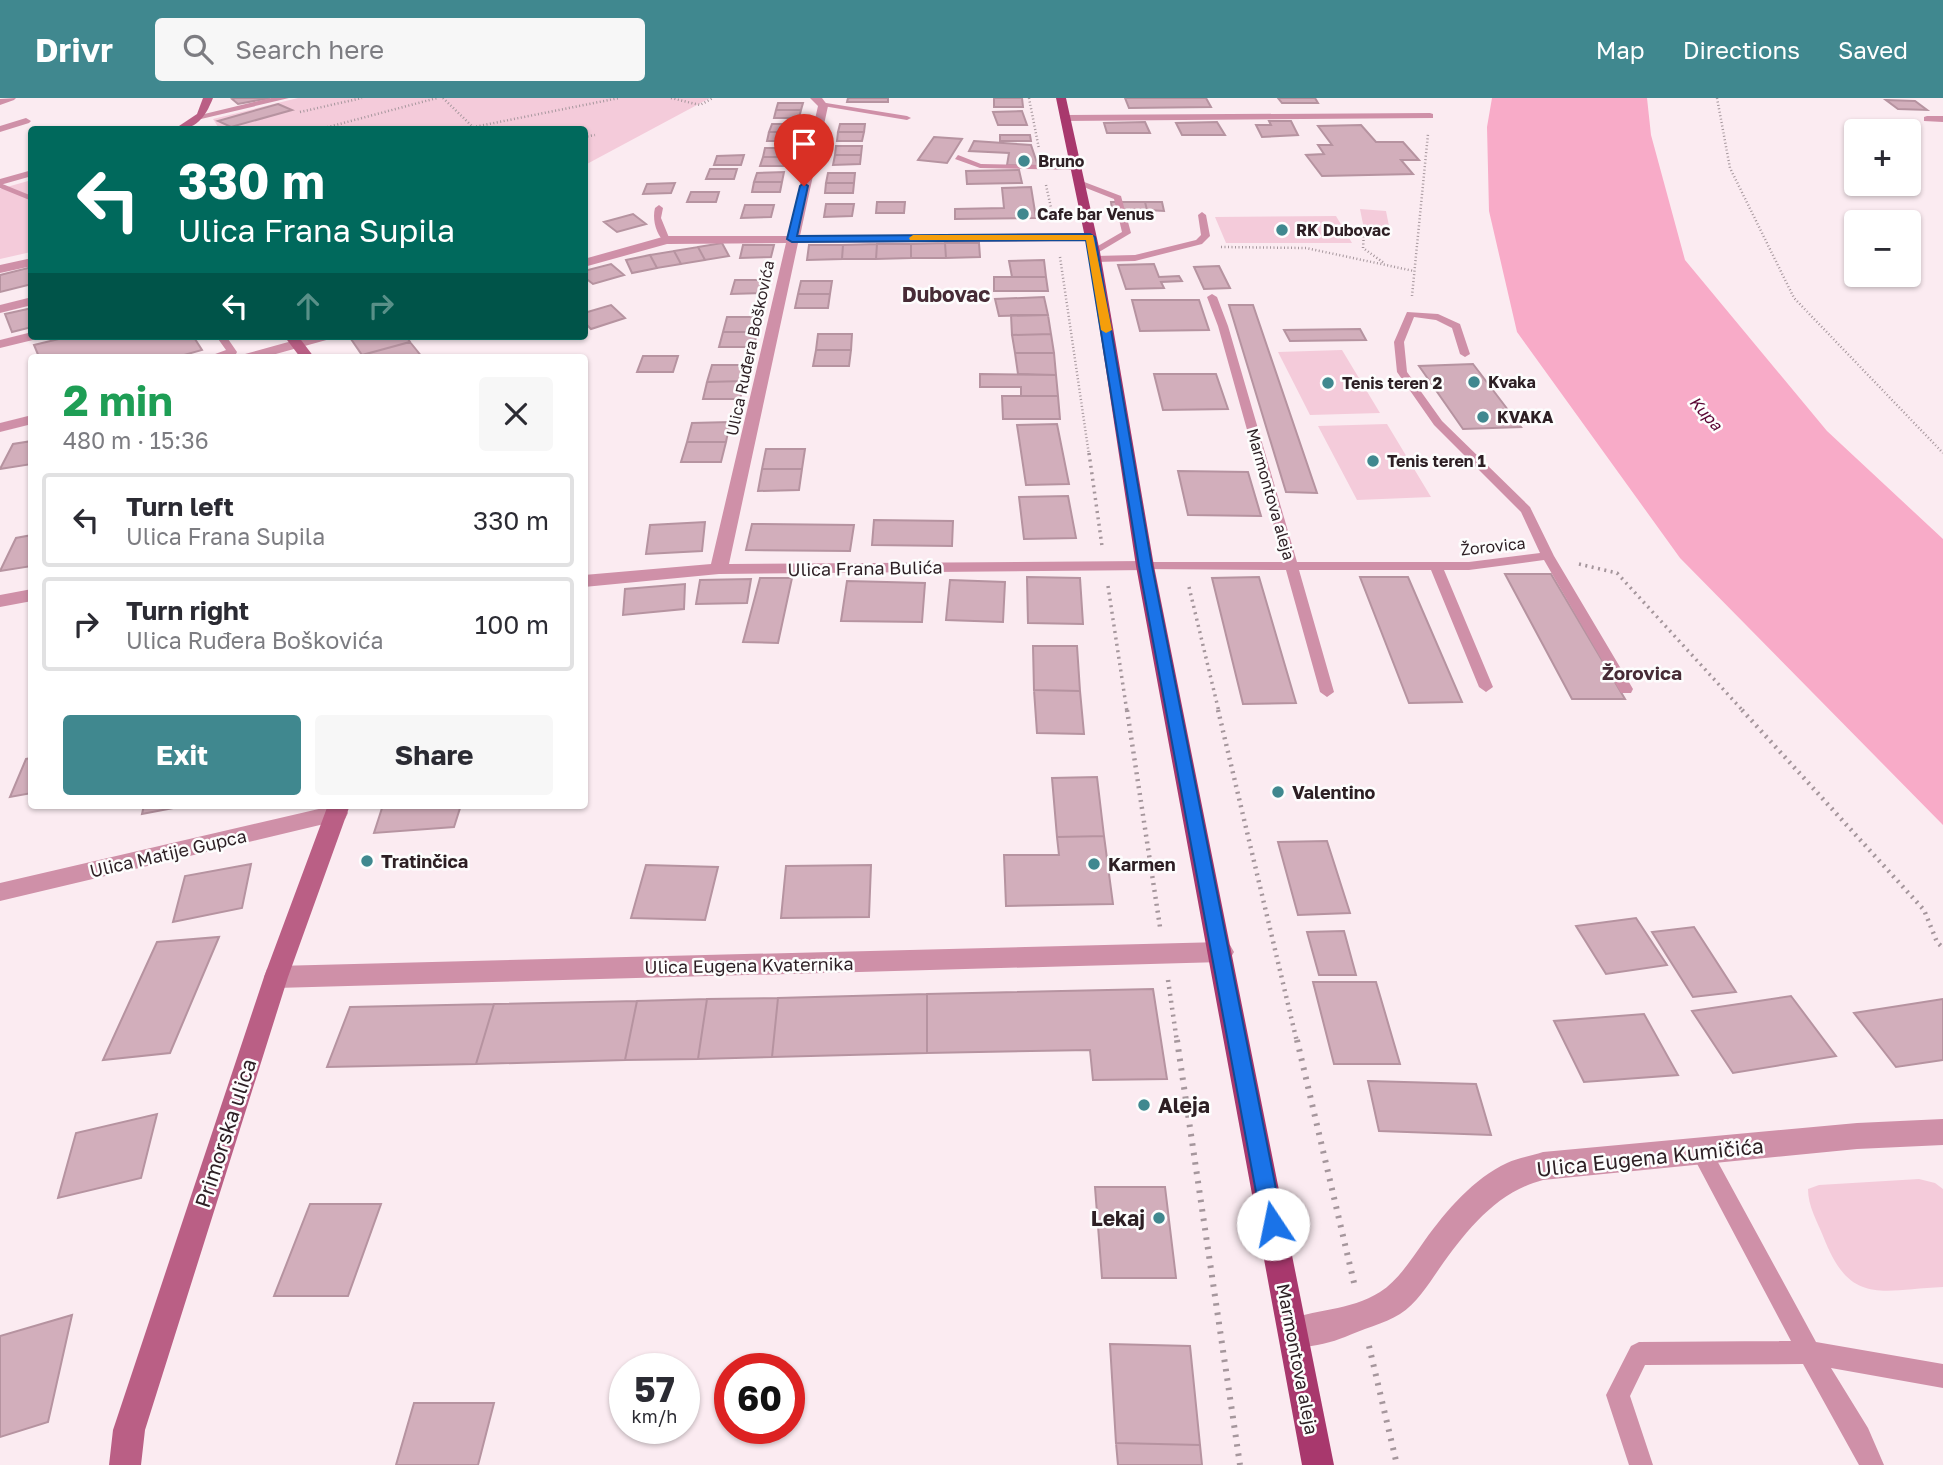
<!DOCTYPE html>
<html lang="en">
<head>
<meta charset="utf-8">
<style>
	:root { --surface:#fff; --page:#f7f7f7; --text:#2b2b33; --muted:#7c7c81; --line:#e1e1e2; --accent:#40888f }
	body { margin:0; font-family:"Golos Text",sans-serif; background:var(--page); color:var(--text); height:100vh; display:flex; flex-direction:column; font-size:26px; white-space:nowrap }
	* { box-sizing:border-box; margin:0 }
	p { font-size:23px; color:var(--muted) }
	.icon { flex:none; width:38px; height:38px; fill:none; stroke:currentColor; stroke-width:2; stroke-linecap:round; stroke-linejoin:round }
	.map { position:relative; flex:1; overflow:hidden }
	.details { position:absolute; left:28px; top:256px; width:560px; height:455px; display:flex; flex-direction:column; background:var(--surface); border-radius:7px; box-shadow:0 2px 5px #0004 }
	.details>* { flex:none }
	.banner { position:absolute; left:28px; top:28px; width:560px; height:214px; border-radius:7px; box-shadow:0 2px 5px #0004; background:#00695c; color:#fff; overflow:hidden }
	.controls { position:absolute; left:1844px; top:21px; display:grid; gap:14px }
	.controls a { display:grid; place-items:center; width:77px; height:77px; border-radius:7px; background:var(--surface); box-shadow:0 2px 5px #0004; font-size:35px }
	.speed { position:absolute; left:609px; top:1255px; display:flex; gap:14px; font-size:35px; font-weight:700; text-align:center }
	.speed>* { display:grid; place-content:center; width:91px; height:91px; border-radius:50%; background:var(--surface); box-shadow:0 2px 5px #0004; line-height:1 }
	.speed small { font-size:18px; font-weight:400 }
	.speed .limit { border:10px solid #d22; background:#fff; color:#111 }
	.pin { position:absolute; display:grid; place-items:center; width:60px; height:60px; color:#fff; margin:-72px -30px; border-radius:50% 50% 50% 0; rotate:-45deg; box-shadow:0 0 7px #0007 }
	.pin .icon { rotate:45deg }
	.me { position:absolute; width:77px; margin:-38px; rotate:349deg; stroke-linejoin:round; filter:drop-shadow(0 0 5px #0008) }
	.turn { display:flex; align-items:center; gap:24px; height:147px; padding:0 35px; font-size:32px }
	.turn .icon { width:91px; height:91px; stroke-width:2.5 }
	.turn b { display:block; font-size:49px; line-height:60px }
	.lanes { display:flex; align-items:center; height:66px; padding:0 35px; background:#0003; justify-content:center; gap:35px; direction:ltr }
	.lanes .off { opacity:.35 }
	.round { display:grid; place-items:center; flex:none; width:74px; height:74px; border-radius:7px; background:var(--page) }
	.summary { display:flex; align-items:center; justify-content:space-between; height:119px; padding:0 35px }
	h1 { font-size:42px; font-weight:700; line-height:52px; color:#1e9e55 }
	.primary-button { display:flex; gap:14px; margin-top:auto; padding:14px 35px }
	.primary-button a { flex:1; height:80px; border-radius:7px; background:var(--accent); color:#fff; font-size:28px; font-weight:700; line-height:80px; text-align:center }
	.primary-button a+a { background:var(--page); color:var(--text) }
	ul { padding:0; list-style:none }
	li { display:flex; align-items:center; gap:21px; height:94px; margin:0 14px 10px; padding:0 21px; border:4px solid var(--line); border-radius:7px }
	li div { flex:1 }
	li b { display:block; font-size:26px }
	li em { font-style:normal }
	header { display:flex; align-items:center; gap:42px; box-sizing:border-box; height:98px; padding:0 35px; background:var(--accent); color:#fff }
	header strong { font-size:33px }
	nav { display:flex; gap:38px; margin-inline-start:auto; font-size:24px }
	.search { width:490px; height:63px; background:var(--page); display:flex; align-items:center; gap:18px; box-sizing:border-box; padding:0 24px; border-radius:7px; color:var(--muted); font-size:26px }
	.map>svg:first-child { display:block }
</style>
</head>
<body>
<header>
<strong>Drivr</strong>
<div class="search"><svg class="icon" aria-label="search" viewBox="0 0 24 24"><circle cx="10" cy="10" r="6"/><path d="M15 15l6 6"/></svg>Search here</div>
<nav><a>Map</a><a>Directions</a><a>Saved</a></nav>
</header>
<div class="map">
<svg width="1943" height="1367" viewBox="0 0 1943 1367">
	<rect width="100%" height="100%" fill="#fbebf1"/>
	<path fill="#f4cbda" d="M298 0H710L585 67 584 32H220L213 21Z
		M28 83 31 87V154L0 161V91Z
		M1360 111 1386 113 1390 133 1364 131Z
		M1336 118 1352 145H1226L1215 119Z
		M1342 252 1380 315 1310 317 1278 254Z
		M1387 326 1431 399 1357 402 1318 328Z
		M1919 1081 1935 1085 1943 1091V1189C1879 1192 1850 1208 1823 1138 1817 1123 1808 1108 1808 1091L1819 1087Z"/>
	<path fill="#f8abc8" d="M1492 0H1647L1651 37 1685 162 1827 333 1943 441V727L1680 460 1517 234 1489 113 1487 29Z"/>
	<path fill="#d2aebb" stroke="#b693a0" stroke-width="2" d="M235 0H270L238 6 232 1Z
		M848 0H888V4H847Z
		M994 0H1022L1023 9H994Z
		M1125 0H1206L1211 9 1129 10Z
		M1278 0H1315L1318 5H1282Z
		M1886 2 1915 3 1927 12 1898 11Z
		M778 5H803L801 12H776Z
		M278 6 292 12 231 29 218 23Z
		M776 12H801L799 20H774Z
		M1022 13 1027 27H998L993 14Z
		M1269 23H1291L1298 37 1262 39 1256 27H1271Z
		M1145 24 1150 35H1107L1104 25Z
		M1217 24 1225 37H1182L1176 25Z
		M772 26H797L795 34H769Z
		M840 26H865L864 34H838Z
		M1361 27 1376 44H1403L1419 62H1401L1413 76 1322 78 1306 57 1324 56 1318 47H1332L1318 28Z
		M769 34H795L793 43H767Z
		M838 34H864L862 43H837Z
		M1000 37H1030L1031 43H1000Z
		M934 39 962 41 947 65 918 62Z
		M974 43 1031 47 1038 68 1007 67 1009 55 969 53Z
		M836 48H862L861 57H835Z
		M765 50H792L790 59H763Z
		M744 57 741 67H714L717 58Z
		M835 57H861L860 66 833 67Z
		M763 59H790L787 68H760Z
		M710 71H737L734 81H706Z
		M1019 72 1022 85 967 86 966 73Z
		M784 74 782 84H754L757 75Z
		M828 75H855L854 85H826Z
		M754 84H782L780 94H752Z
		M675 85 671 95 643 96 647 86Z
		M826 85H854L853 95H825Z
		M1031 89 1036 120 955 121V111L1004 110 1002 90Z
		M691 94H719L716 104H687Z
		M877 104H905L904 115H876Z
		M1111 104H1145L1147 112H1112Z
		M1145 104H1162L1164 113 1147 112Z
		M826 106H854L852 118 824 119Z
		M745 107H774L771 119 741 120Z
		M633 116 646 126 617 134 604 124Z
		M722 145 729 158 705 162 698 149Z
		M945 145 946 160H911V146Z
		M945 145H979L980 159 946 160Z
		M877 146 876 161H842L843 147Z
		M877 146H911V160L876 161Z
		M743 147H774L771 159 740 160Z
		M809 147H843L842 161 807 162Z
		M698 149 705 162 681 166 674 153Z
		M674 153 681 166 657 170 650 157Z
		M650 157 657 170 632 175 626 162Z
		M1044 162 1046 179H1012L1009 163Z
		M611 166 624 177 593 186 584 179V173Z
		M1154 166 1159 179 1179 178 1182 183 1161 184 1164 190 1126 191 1118 167Z
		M1219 168 1230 190 1204 191 1194 169Z
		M32 169V186L0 194V177Z
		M994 179H1046L1048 193H994Z
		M735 182H767L763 195 731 196Z
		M801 183H832L830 196H798Z
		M798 196H830L828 210H795Z
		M1044 199 1048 217 999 218 995 201Z
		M1132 202H1199L1209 232 1140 233Z
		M611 207 625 220 591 231 584 224V215Z
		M1229 207H1253L1317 395 1286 394Z
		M32 210V229L12 234 5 216Z
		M1011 217H1048L1051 236 1012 237Z
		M727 219H761L757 234H723Z
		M1360 231 1366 242 1290 243 1284 232Z
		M723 234H757L754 249H719Z
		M818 236H852L851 252H816Z
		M1051 236 1054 255H1015L1012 237Z
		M71 238H193L202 252 177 259H39L34 247Z
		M361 238H406L410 244 362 257 351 241Z
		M410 244 422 259 362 257Z
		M816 252H851L849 268H813Z
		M1015 255H1054L1056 277 1018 276Z
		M643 258H678L673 274H637Z
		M1473 266 1521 329 1463 331 1419 268Z
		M712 267H748L744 283 707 284Z
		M980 276 1056 277 1058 298H1021V289H980Z
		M1154 276H1216L1228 311 1163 312Z
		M744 283 740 301H703L707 284Z
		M1002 298H1058L1060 321H1003Z
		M730 324 726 344H687L692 325Z
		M1057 326 1069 386 1026 387 1017 327Z
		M32 343V366L0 371 13 346Z
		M687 344H726L721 364H681Z
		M766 351H805L802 371H762Z
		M762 371H802L799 392 758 393Z
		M1178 373 1248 374 1261 418 1188 417Z
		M1068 398 1076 440 1024 441 1019 399Z
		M874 422 953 423 952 448 872 447Z
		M705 424 702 453 646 456 650 427Z
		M752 426 854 427 850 453 746 452Z
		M32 437V468L0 473 16 440Z
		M1505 476H1551L1625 601H1572Z
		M1027 479 1080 480 1083 526 1028 525Z
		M1259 479 1296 605 1243 606 1212 480Z
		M1360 479H1408L1462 604 1409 605Z
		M760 480H792L778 545 743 544Z
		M751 481 747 505 696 506 700 482Z
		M950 482 1005 484 1003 524 946 522Z
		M847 483 925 485 922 524 841 523Z
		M685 486 684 511 623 517 625 491Z
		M1033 548H1077L1080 593 1034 592Z
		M1034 592 1080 593 1084 636 1037 635Z
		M32 660V695L10 699 26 661Z
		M1097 679 1104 738 1057 739 1052 680Z
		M144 707H189L142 716Z
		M383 707H461L454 729 374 735Z
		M1104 738 1113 806 1006 808 1004 757H1059L1057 739Z
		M1327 743 1350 815 1298 817 1278 744Z
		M251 766 242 810 173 824 185 778Z
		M646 767 718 769 705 822 631 820Z
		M871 767 869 819 781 820 786 768Z
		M1636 820 1667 867 1606 876 1576 828Z
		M1694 829 1736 894 1693 899 1652 834Z
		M1344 833 1356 877H1319L1307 834Z
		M219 839 170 955 103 962 157 844Z
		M1313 884H1376L1400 966H1334Z
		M1153 891 1167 981 1093 982 1090 952 927 955V896Z
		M927 896V955L772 959 778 900Z
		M1791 898 1836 958 1733 975 1692 913Z
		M778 900 772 959 698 961 707 901Z
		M707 901 698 961 625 962 637 903Z
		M1943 901V962L1896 969 1854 915Z
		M637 903 625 962 476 966 494 906Z
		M494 906 476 966 327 969 350 909Z
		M1644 916 1678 977 1584 984 1554 923Z
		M1368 983 1476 986 1491 1037 1379 1033Z
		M157 1016 141 1080 58 1100 76 1035Z
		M1095 1089H1165L1176 1180H1102Z
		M310 1106H381L348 1198H274Z
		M72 1217 48 1324 0 1339V1238Z
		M1110 1246 1190 1248 1200 1347 1116 1345Z
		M414 1305H494L478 1367H396Z
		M1116 1345 1200 1347 1202 1367H1118Z"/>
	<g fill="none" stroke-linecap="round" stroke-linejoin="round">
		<path stroke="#a5969c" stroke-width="2.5" stroke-dasharray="1 2.5" stroke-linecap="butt" d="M443 0 476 32
			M671 0 700 7 713 0
			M1029 0 1039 51
			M1717 0 1730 70 1794 200 1943 355
			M300 14 362 0
			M317 32 437 0
			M459 32 619 0
			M584 39 595 37
			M1046 87 1053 119
			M1364 135 1363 150 1384 165
			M1221 149 1306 150 1414 173
			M1060 159 1089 357
			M1412 198 1428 36"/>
		<path stroke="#a5969c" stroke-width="3.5" stroke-dasharray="2 4.5" stroke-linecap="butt" d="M1089 355 1102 448
			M1579 466 1617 475 1744 614
			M1108 488 1127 614
			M1189 489 1219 614"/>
		<path stroke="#a5969c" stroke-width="4.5" stroke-dasharray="2 5" stroke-linecap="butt" d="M1127 612 1160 829
			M1218 612 1297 944
			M1742 612 1924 812 1937 844 1943 850
			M1168 882 1177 944"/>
		<path stroke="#a5969c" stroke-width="6" stroke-dasharray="2.5 7" stroke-linecap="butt" d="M1177 942 1240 1367
			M1297 942 1355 1189
			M1369 1248 1397 1367"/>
		<path fill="#cf90a8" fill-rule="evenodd" d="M820 4 907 18 911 20 907 22 823 8Z
			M958 57 981 66 1076 68 1080 70 1076 72 980 70 955 61Z
			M1079 82 1121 98 1131 135 1094 157 1091 156V152L1122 134 1114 101 1076 86Z
			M0 85 32 98V103L0 90Z
			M659 107 663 110 661 120 670 142 666 145C656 138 652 121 655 110Z
			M1202 114 1206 117 1210 138 1202 146 1135 163 1095 164 1090 161 1095 158 1135 157 1196 142 1201 137 1198 117Z
			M1212 196 1217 199 1228 228 1297 464H1469L1540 455 1521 414 1434 327 1397 274 1394 244 1407 214 1438 216 1460 226 1470 256 1465 259 1460 256 1452 230 1436 222 1414 219 1404 244 1407 274 1442 323 1530 409 1554 458 1633 591 1631 595H1621L1544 462 1469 472H1444L1493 589 1486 594 1479 589 1431 472H1299L1334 594 1327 599 1320 594 1286 472 1140 471 1139 468 1145 464H1284L1218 228 1207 199Z
			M216 238H226L237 254 236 256 207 259 226 252Z
			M1701 1043 1708 1046 1816 1244 1943 1266V1290L1831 1270 1868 1330 1884 1367H1859L1803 1266 1645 1267 1630 1298 1653 1367H1629L1606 1297 1631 1248 1639 1244 1791 1243 1694 1060 1691 1053 1694 1046Z"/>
		<path fill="#cf90a8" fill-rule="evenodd" d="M16 0 14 2 0 7V1Z
			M271 0H289L201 21 196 18Z
			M810 0H822L828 8 800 138 1090 135 1096 139 1090 143 798 145 729 466 1145 463 1151 464 1154 468 1151 472 719 476 584 489V477L711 466 786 145 667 146 584 169V161L666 138H788L818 8Z
			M1430 15 1433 16V20L1065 23 1060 20 1065 17Z
			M1927 18H1943V24L1924 23V19Z
			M26 20 31 23 29 25 0 34V28Z
			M32 72V78L0 87V81Z
			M32 160V168L0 175V167Z
			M32 199V207L0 215V207Z
			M32 234V238H39L37 241 0 250V242Z
			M310 238H332L330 241 265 259H243L245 256Z
			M32 317V326L0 334V325Z
			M32 491V503L0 509V497Z
			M336 707 345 709 348 715 345 721 0 803V785Z
			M1222 844 1230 847 1234 854 1230 861 1222 864 276 890 267 887 264 879 267 871 276 868Z
			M1943 1021V1047L1857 1051 1543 1082C1496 1094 1466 1133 1439 1171 1428 1187 1416 1206 1400 1216 1384 1226 1362 1231 1345 1239 1327 1246 1300 1253 1282 1246L1278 1235 1282 1224C1313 1211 1350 1213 1380 1194 1399 1182 1412 1160 1425 1142 1446 1113 1474 1080 1507 1065 1518 1060 1531 1058 1543 1054L1857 1025Z"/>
		<path fill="#ba5f85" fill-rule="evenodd" d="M203 0H213C205 20 196 32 173 32L197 16Z
			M284 238H298L314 259H300Z
			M328 707H350L288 879 145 1332 141 1367H109L113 1332 264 879Z"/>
		<path fill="#a8386d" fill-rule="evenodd" d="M1056 0H1066L1100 154 1154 468 1334 1367H1302L1136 468 1088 154Z"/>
	</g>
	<path fill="#1a73e8" stroke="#114b97" stroke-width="2" d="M804 85 808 88 797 138 1090 136 1095 139 1152 468 1283 1126 1280 1134 1273 1137 1265 1134 1262 1126 1139 468 1086 142 792 144 787 141 800 88Z"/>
	<path fill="#f59e0b" d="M913 137H1093L1112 232 1106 235 1101 232 1086 142H910L909 140Z"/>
	<g fill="#40888f" stroke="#fdfdfd" stroke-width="2.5">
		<circle cx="1024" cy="63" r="7"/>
		<circle cx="1023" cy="116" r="7"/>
		<circle cx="1282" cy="132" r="7"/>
		<circle cx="1474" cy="284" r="7"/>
		<circle cx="1328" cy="285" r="7"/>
		<circle cx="1483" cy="319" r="7"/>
		<circle cx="1373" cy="363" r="7"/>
		<circle cx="1278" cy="694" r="7"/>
		<circle cx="367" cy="763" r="7"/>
		<circle cx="1094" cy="766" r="7"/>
		<circle cx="1144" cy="1007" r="7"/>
		<circle cx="1159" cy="1120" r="7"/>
	</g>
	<g text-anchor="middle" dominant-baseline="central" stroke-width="5" stroke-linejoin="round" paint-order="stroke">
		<g font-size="16" font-weight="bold" fill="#2d1f24" stroke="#fdfdfd" text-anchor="start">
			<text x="1038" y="63">Bruno</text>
			<text x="1037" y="116">Cafe bar Venus</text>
			<text x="1296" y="132">RK Dubovac</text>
			<text x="1488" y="284">Kvaka</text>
			<text x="1342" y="285">Tenis teren 2</text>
			<text x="1497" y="319">KVAKA</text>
			<text x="1387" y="363">Tenis teren 1</text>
		</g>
		<g font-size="16" fill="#2d1f24" stroke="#fdfdfd">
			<text transform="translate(750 250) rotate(-78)">Ulica Ruđera Boškovića</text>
			<text transform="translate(1271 396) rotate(74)">Marmontova aleja</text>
			<text transform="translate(1493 448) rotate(-6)">Žorovica</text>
		</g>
		<g font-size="16" font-style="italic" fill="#590332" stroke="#fdfdfd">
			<text transform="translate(1706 315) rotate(48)">Kupa</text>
		</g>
		<g font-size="18" fill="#2d1f24" stroke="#fdfdfd">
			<text transform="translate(865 470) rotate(-1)">Ulica Frana Bulića</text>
			<text transform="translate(168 755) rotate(-13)">Ulica Matije Gupca</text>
			<text transform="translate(749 867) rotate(-1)">Ulica Eugena Kvaternika</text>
			<text transform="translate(1298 1261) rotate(79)">Marmontova aleja</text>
		</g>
		<g font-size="18" font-weight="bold" fill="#2d1f24" stroke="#fdfdfd" text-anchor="start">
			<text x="1292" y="694">Valentino</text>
			<text x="381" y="763">Tratinčica</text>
			<text x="1108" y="766">Karmen</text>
		</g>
		<g font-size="19" font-weight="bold" fill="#472b36" stroke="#fdfdfd">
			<text x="1642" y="574">Žorovica</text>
		</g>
		<g font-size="21" font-weight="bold" fill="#472b36" stroke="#fdfdfd">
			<text x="946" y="196">Dubovac</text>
		</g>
		<g font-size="21" font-weight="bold" fill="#2d1f24" stroke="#fdfdfd" text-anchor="start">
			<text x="1158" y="1007">Aleja</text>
			<text x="1145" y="1120" text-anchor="end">Lekaj</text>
		</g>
		<g font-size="21" fill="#2d1f24" stroke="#fdfdfd">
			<text transform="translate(225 1035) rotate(-72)">Primorska ulica</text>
			<text transform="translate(1650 1059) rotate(-6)">Ulica Eugena Kumičića</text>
		</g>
	</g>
</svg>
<div class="controls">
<a>+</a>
<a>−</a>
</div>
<div class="speed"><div>57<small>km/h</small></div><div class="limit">60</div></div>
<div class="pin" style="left:804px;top:88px;background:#d93025"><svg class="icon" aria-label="arrive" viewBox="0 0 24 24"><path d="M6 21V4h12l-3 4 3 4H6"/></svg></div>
<svg class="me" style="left:1273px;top:1126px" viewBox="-20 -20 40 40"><circle r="19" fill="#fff"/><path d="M0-13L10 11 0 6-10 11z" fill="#1a73e8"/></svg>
<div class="banner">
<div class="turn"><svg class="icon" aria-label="left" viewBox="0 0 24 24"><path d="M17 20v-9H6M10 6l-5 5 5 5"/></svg><div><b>330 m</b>Ulica Frana Supila</div></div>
<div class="lanes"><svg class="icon" aria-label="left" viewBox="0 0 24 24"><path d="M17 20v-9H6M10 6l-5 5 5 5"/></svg><svg class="icon off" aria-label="ahead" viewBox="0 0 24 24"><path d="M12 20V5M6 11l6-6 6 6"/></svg><svg class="icon off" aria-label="right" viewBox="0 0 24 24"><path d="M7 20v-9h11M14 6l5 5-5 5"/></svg></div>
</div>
<section class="details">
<div class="summary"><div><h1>2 min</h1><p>480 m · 15:36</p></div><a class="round"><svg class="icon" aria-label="close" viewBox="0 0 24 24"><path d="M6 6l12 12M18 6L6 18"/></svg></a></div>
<ul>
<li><svg class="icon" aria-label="left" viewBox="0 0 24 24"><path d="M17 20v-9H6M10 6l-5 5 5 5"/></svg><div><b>Turn left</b><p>Ulica Frana Supila</p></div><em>330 m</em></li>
<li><svg class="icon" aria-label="right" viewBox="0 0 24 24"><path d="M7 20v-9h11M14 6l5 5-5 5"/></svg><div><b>Turn right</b><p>Ulica Ruđera Boškovića</p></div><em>100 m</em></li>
</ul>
<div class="primary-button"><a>Exit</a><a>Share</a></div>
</section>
</div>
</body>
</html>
